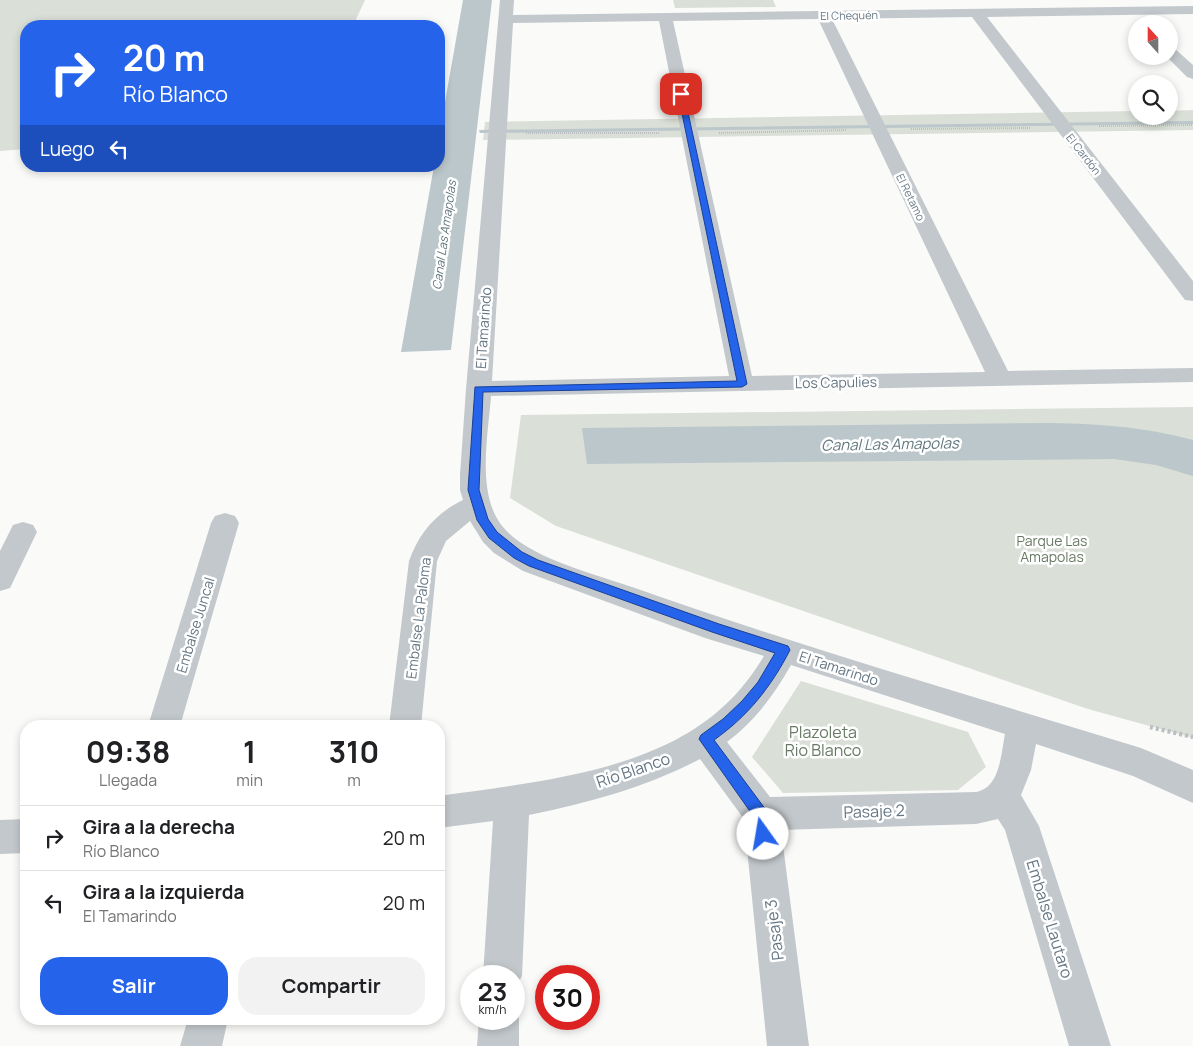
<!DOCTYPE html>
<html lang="es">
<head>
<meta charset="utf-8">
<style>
	:root { --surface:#fff; --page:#f2f2f2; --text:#202124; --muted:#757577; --line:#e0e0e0; --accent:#2563eb }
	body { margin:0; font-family:Manrope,sans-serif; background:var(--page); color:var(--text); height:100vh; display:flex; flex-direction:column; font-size:19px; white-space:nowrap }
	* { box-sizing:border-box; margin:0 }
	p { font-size:16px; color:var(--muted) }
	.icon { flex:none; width:28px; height:28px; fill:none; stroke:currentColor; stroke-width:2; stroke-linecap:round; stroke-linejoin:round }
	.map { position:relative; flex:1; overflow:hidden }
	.panel { position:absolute; left:20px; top:720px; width:425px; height:305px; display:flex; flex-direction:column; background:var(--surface); border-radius:20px; box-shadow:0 2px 8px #0003 }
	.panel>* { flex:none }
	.banner { position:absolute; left:20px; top:20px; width:425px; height:152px; border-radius:20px; box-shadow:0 2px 8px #0003; background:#2563eb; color:#fff; overflow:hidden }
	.needle { width:32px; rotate:339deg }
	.fabs { position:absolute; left:1128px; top:15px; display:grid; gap:10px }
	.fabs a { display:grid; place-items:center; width:50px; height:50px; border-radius:50%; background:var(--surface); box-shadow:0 2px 8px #0003; font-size:25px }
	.speed { position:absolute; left:460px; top:965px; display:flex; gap:10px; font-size:25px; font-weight:700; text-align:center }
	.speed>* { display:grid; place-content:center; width:65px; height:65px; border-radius:50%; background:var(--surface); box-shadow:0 2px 8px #0003; line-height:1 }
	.speed small { font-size:12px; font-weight:400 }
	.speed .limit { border:8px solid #d22; background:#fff; color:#111 }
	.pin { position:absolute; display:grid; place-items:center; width:42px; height:42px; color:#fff; margin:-21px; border-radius:10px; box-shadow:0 2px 8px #0006 }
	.me { position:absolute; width:55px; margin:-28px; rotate:347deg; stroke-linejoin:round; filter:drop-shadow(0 0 4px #0008) }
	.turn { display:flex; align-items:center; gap:18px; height:105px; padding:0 20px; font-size:22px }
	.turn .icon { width:65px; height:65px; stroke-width:2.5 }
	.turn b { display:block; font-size:35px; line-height:42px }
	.then { display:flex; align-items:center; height:48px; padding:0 20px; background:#0003; gap:10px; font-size:19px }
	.eta { display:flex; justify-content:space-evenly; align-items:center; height:85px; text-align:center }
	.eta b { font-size:30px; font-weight:700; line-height:35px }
	.cta { display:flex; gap:10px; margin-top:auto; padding:10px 20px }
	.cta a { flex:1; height:58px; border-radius:20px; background:var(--accent); color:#fff; font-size:20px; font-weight:700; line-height:58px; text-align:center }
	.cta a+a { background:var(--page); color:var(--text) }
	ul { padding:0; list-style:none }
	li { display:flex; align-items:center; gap:15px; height:65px; padding:0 20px; border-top:1px solid var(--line) }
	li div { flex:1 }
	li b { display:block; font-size:19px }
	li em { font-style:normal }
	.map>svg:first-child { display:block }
</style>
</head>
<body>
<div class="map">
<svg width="1193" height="1046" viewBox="0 0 1193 1046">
	<rect width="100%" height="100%" fill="#fafaf8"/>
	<path fill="#dadfd7" d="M0 0H365L353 26H26V149L0 151Z
		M673 0H773L776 7 675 8Z
		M1193 110V130L483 140 485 122 1136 111V116H1169V111Z
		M1193 407V738L1088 709 556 526 510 498 521 415Z
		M801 681 968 732 986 767 958 790 783 793 752 757Z"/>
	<path fill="#bbc7cb" d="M463 0H492L451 350 401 352 434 166H439V136Z
		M1193 121V124L480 133 479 130Z
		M1051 423C1102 424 1144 427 1193 440V476L1156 465 1114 459 587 464 582 428Z"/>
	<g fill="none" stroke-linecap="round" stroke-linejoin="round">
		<path stroke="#bbbfc2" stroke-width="2" stroke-dasharray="1 1" stroke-linecap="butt" d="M1099 126 1193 125
			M911 129 1030 128
			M526 133H660
			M719 133 847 130"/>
		<path stroke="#bbbfc2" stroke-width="4.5" stroke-dasharray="3 3" stroke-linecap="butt" d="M1150 727 1193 737"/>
		<path fill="#c3c8cc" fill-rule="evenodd" d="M500 0H514L513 15 1193 6V14L987 17 1193 281V301L1185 300 972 17 832 19 1008 371 1193 368V382L491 396C488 436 476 495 503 527 528 558 598 575 635 588 802 647 972 696 1141 748L1193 770V803L1133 776 1036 744 1031 770 1021 795 1039 826 1111 1046H1069L1005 830 998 819 976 824 781 830 809 1046H767L744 819 700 759C647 787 588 803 529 815L522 976 514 991V976H483L493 821 439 828V796C533 782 654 773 726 704 741 690 753 674 764 656L705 638 523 571 494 553 483 542 470 521 446 541 437 561 421 726H389L409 561C419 533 436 513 463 500L460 490V475L466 389ZM818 19 985 372 752 376 673 21ZM659 21 729 376 492 381 513 23ZM791 665 1005 734C1001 754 1000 788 976 792L770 797 727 742C755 721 774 695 791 665Z
			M1169 46 1174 48 1193 65V79L1187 77 1166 56H1169Z
			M225 513 235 516 239 523 180 726H148L211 523 215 516Z
			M23 522 33 525 37 532 10 588 0 591V551L13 525Z
			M26 819V853L0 854V820Z
			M514 1006 519 1019V1046H477L479 1019H514Z
			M188 1019H228L222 1046H180Z"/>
	</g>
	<path fill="#2563eb" stroke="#184099" d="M681 92 684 94 747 384 742 387 483 392 479 490 488 519 497 532 522 552 538 560 719 624 788 646 790 650C771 687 748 716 714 740L766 810 771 834 768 839 763 841 758 839 754 817 699 739 701 735 723 719 742 701 758 682 775 653 712 632 529 566 514 558 489 538 477 520 468 490 475 387 737 381 678 94Z"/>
	<g text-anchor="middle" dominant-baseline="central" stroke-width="5" stroke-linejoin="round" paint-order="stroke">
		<g font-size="11" fill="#657683" stroke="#fff">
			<text transform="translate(849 15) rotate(-1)">El Chequén</text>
			<text transform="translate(1084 154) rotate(52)">El Cardón</text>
			<text transform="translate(911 197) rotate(64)">El Retamo</text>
		</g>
		<g font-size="12" font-style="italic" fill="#60757c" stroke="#fff">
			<text transform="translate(444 235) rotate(-82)">Canal Las Amapolas</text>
		</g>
		<g font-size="14" fill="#657683" stroke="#fff">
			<text transform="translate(483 328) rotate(-86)">El Tamarindo</text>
			<text transform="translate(836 382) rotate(-1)">Los Capulies</text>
			<text transform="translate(418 618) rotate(-83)">Embalse La Paloma</text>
			<text transform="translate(195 625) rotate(-73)">Embalse Juncal</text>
			<text transform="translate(839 668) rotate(18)">El Tamarindo</text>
		</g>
		<g font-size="14" fill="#687a64" stroke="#fff">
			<text x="1052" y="540">Parque Las<tspan x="1052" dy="16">Amapolas</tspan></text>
		</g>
		<g font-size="15" font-style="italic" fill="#60757c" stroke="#fff">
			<text transform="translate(890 444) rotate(-1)">Canal Las Amapolas</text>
		</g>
		<g font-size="16" fill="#687a64" stroke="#fff">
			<text x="823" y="732">Plazoleta<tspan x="823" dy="18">Rio Blanco</tspan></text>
		</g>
		<g font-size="16" fill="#657683" stroke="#fff">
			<text transform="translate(633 770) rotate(-19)">Río Blanco</text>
			<text transform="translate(874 811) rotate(-2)">Pasaje 2</text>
			<text transform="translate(1050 919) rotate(73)">Embalse Lautaro</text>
			<text transform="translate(774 930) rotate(-97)">Pasaje 3</text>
		</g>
	</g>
</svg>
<div class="fabs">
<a><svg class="needle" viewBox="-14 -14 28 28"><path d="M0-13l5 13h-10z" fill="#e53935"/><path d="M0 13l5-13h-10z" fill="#757577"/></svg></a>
<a><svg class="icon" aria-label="search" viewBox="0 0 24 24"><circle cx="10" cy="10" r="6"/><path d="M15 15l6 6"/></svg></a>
</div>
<div class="speed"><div>23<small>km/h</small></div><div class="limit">30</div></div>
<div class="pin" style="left:681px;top:94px;background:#d93025"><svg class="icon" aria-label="arrive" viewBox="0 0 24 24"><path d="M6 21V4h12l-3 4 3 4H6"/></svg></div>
<svg class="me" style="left:763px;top:834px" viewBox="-20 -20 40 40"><circle r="19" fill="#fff"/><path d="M0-13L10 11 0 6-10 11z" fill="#2563eb"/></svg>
<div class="banner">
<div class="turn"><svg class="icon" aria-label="right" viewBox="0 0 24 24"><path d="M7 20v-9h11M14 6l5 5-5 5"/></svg><div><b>20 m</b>Río Blanco</div></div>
<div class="then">Luego<svg class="icon" aria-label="left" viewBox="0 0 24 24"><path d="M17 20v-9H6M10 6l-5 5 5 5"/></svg></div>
</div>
<section class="panel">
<div class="eta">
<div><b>09:38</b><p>Llegada</p></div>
<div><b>1</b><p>min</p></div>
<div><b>310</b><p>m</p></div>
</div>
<ul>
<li><svg class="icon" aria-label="right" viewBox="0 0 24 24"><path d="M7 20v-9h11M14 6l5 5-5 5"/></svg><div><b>Gira a la derecha</b><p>Río Blanco</p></div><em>20 m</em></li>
<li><svg class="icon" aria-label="left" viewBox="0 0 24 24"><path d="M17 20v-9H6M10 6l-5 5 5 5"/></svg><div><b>Gira a la izquierda</b><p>El Tamarindo</p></div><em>20 m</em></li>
</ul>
<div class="cta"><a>Salir</a><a>Compartir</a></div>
</section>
</div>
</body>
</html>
